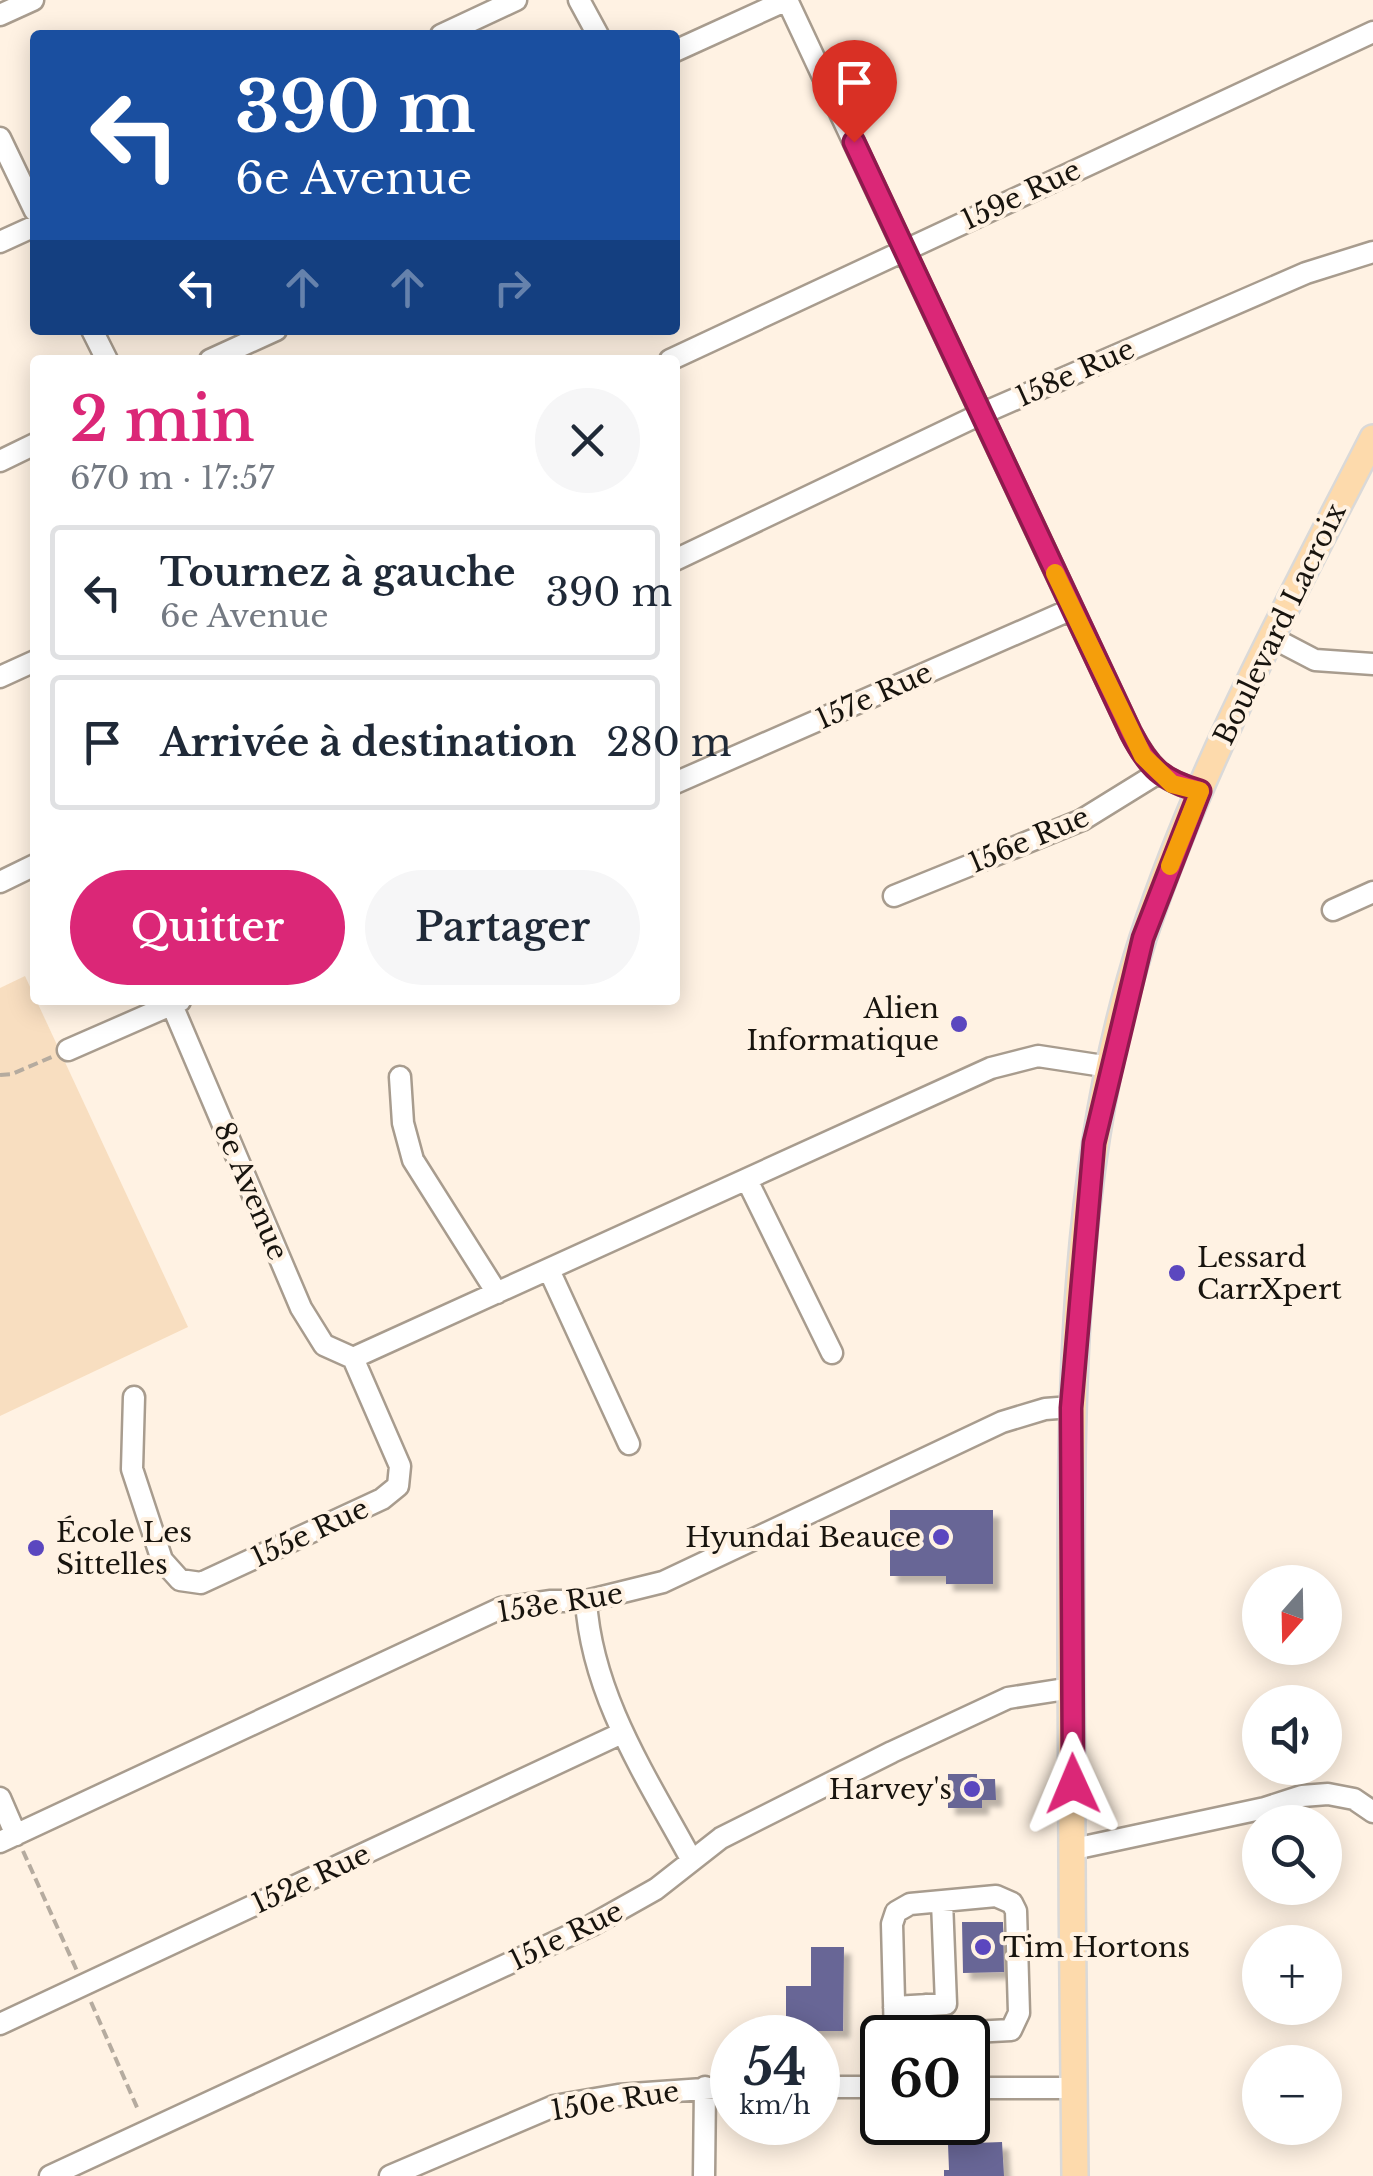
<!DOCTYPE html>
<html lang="fr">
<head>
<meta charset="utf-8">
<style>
	:root { --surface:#fff; --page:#f6f6f7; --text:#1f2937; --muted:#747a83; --line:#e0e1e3; --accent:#db2777 }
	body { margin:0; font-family:"Libre Baskerville",serif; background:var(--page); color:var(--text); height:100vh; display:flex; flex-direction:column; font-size:38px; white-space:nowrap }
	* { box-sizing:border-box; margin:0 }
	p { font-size:32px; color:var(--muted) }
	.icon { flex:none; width:55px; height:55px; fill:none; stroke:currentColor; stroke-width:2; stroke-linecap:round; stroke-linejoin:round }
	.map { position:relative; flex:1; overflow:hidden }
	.panel { position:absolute; left:30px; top:355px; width:650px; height:650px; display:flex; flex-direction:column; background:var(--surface); border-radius:10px; box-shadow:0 5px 25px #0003 }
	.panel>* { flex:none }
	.banner { position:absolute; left:30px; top:30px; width:650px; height:305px; border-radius:10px; box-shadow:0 5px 25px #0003; background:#1a4fa0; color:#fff; overflow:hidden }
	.needle { width:65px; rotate:200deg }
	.buttons { position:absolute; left:1242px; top:1565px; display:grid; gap:20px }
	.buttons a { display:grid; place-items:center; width:100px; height:100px; border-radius:50%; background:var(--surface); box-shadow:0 5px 25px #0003; font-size:50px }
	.speed { position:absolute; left:710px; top:2015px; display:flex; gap:20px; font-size:50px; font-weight:700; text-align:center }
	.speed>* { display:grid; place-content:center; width:130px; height:130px; border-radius:50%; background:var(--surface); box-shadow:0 5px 25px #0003; line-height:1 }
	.speed small { font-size:25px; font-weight:400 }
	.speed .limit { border:5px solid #111; border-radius:15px; background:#fff; color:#111 }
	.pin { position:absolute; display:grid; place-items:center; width:85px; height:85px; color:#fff; margin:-102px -42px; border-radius:50% 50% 50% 0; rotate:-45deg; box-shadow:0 0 10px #0007 }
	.pin .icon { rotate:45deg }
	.me { position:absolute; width:110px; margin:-55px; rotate:359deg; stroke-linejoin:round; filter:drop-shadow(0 0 8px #0008) }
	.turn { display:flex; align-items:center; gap:35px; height:210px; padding:0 40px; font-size:45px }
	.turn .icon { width:130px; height:130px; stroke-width:2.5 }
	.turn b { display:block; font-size:70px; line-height:85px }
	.lanes { display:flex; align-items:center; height:95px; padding:0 40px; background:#0003; justify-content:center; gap:50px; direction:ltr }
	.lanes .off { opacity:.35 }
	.round { display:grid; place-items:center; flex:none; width:105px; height:105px; border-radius:52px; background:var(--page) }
	.head { display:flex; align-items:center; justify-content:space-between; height:170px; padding:0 40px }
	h1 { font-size:60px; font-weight:600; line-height:75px; color:var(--accent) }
	.action { display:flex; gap:20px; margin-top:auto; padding:20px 40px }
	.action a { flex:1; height:115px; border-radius:60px; background:var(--accent); color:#fff; font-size:40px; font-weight:600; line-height:115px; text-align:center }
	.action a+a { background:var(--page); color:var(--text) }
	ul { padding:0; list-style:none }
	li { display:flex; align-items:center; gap:30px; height:135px; margin:0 20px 15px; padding:0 20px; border:5px solid var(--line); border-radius:10px }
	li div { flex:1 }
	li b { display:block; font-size:38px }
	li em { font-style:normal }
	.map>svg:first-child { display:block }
</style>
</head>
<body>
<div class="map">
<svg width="1373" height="2176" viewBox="0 0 1373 2176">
	<defs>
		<filter id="shadow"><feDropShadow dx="7" dy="7" stdDeviation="2.5" flood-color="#0004"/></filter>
	</defs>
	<rect width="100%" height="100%" fill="#fff2e3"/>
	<path fill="#f8dec0" d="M25 976 188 1327 0 1416V988Z"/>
	<path fill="#686696" filter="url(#shadow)" d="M890 1510H993V1584H946V1576H890Z
		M948 1774H977V1779H995L996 1800H982V1808H948Z
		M962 1922H1003L1004 1972 963 1973Z
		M811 1947H844L843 2031H786V1986H811Z
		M1002 2142 1004 2176H944V2170H949L948 2144Z"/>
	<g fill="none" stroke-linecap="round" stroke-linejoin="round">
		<defs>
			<path id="minor" d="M579 0 598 35
				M787 0 1131 733C1150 768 1162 781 1200 791
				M0 15 33 0
				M441 35 516 0
				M675 51 787 0
				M0 138 35 211
				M0 242 35 226
				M92 330 107 360
				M210 360 276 330
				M670 360 1373 32
				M0 461 35 444
				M675 560 981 414 1306 273 1373 252
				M1271 637 1315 660 1373 664
				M0 677 35 661
				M675 783 1072 609
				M0 882 35 865
				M894 896 1082 820 1158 773
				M1333 910 1373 892
				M172 1005 301 1308 324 1345 353 1358
				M68 1050 180 1001
				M400 1077 403 1123 413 1160 497 1293
				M747 1180 832 1353
				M549 1270 629 1444
				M353 1358 991 1068 1038 1056 1110 1067
				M134 1397 132 1469 162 1560 180 1580 201 1583 382 1499 398 1486 400 1466 353 1358
				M586 1601C592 1696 647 1778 691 1859
				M0 1798 16 1835
				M0 1842 501 1608 551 1601H586L663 1582 1002 1422 1045 1409 1071 1407
				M1074 1849 1265 1808 1302 1796 1328 1794 1354 1799 1373 1812
				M894 2007 946 2004 942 1901
				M0 2024 622 1733
				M895 2038 892 1924 896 1912 910 1904 996 1896 1012 1903 1016 1911 1019 2013 1011 2030 935 2034 927 2024 926 2005
				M818 2087H882
				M968 2088H1073
				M50 2176 592 1925 656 1889 721 1838 892 1752 1008 1698 1072 1688
				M390 2176 554 2106 618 2095 732 2087
				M704 2176 705 2087"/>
			<path id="major" d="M1075 2176C1072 1999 1072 1821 1071 1644 1071 1406 1069 1167 1143 938 1200 764 1290 601 1373 438"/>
		</defs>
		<use href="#minor" stroke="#a89c8e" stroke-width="25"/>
		<use href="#major" stroke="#dad9d8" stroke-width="30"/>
		<path stroke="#b5ab9f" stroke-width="4" stroke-dasharray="10 5" stroke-linecap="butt" d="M0 1075 12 1074 54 1056
			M23 1851 77 1971
			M91 2002 139 2112"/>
		<use href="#minor" stroke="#fff" stroke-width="20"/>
		<use href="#major" stroke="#fddaac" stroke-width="25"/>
	</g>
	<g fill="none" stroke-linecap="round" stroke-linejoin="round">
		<defs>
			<path id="route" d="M854 142 1131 733C1149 768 1162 780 1200 791L1143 938 1094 1143 1071 1408 1073 1784"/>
		</defs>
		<use href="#route" stroke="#8e194d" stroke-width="25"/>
		<use href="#route" stroke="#db2777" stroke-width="18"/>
		<path stroke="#f59e0b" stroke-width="18" d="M1055 573 1143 756 1172 784 1200 791 1170 866"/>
	</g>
	<g fill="#5b47bf" stroke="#fff2e3" stroke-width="4">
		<circle cx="959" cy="1024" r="10"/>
		<circle cx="1177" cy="1273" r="10"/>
		<circle cx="941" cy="1537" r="10"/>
		<circle cx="36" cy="1548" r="10"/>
		<circle cx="972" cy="1789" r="10"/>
		<circle cx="983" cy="1947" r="10"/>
	</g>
	<g text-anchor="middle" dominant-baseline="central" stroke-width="8" stroke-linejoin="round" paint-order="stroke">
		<g font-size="28" fill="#18140e" stroke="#fff2e3">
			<text transform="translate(1021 195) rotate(-25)">159e Rue</text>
			<text transform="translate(1075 373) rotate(-24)">158e Rue</text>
			<text transform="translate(1280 624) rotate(-64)">Boulevard Lacroix</text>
			<text transform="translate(874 696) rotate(-24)">157e Rue</text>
			<text transform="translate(1029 840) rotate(-23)">156e Rue</text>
			<text transform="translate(251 1191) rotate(67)">8e Avenue</text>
			<text transform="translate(310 1533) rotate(-25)">155e Rue</text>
			<text transform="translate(560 1603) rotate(-9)">153e Rue</text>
			<text transform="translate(311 1879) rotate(-25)">152e Rue</text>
			<text transform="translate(566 1936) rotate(-26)">151e Rue</text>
			<text transform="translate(615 2101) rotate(-9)">150e Rue</text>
		</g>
		<g font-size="28" fill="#18140e" stroke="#fff2e3" text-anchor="end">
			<text x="939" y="1008">Alien<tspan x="939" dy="32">Informatique</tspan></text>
			<text x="1197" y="1257" text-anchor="start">Lessard<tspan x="1197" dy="32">CarrXpert</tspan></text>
			<text x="56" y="1532" text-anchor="start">École Les<tspan x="56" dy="32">Sittelles</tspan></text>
			<text x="921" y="1537">Hyundai Beauce</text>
			<text x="952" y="1789">Harvey's</text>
			<text x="1003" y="1947" text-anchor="start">Tim Hortons</text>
		</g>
	</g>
</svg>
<div class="buttons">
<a><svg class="needle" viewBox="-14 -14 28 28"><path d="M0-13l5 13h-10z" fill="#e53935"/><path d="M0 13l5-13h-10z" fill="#747a83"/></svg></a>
<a><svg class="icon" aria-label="sound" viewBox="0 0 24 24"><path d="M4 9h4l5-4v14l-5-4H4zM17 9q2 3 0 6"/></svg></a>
<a><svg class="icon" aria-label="search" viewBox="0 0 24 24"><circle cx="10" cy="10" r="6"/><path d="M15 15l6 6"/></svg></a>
<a>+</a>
<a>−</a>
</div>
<div class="speed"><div>54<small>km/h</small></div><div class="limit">60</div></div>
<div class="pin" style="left:854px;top:142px;background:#d93025"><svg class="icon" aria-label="arrive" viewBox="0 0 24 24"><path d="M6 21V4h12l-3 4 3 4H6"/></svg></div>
<svg class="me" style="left:1073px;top:1784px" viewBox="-20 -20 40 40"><path d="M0-17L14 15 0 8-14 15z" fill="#db2777" stroke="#fff" stroke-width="4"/></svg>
<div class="banner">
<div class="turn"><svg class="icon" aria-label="left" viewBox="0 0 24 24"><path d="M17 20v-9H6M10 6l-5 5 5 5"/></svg><div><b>390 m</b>6e Avenue</div></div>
<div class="lanes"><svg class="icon" aria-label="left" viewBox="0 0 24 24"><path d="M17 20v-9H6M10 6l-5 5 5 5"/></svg><svg class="icon off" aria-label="ahead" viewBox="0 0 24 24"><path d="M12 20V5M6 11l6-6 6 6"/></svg><svg class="icon off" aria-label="ahead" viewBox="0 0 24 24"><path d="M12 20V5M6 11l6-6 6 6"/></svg><svg class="icon off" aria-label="right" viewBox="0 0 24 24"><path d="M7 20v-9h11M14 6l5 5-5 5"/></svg></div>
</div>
<section class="panel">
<div class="head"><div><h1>2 min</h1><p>670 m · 17:57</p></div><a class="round"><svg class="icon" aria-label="close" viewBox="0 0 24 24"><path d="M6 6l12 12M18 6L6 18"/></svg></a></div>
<ul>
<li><svg class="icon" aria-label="left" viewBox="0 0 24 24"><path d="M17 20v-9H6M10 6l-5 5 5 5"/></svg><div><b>Tournez à gauche</b><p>6e Avenue</p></div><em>390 m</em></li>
<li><svg class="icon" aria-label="arrive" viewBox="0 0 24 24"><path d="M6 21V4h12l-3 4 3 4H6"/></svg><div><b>Arrivée à destination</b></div><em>280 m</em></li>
</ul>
<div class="action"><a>Quitter</a><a>Partager</a></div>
</section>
</div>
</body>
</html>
